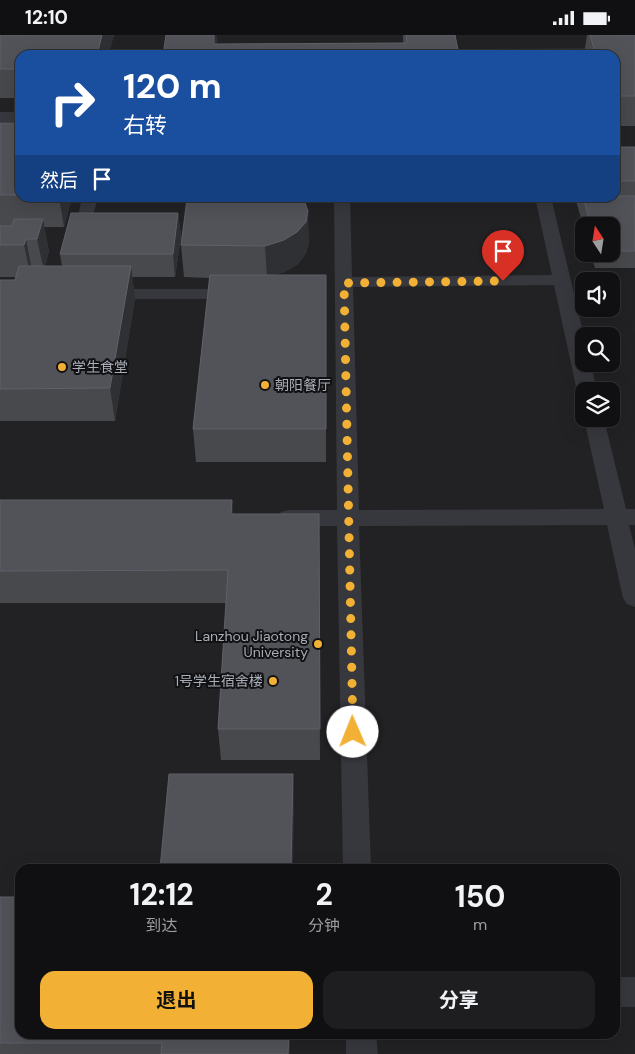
<!DOCTYPE html>
<html lang="zh">
<head>
<meta charset="utf-8">
<style>
	:root { --surface:#101012; --page:#1e1e20; --text:#f1f3f6; --muted:#9c9d9f; --line:#303032; --accent:#f2b134 }
	body { margin:0; font-family:"DM Sans","Noto Sans SC",sans-serif; background:var(--page); color:var(--text); height:100vh; display:flex; flex-direction:column; font-size:19px; white-space:nowrap }
	* { box-sizing:border-box; margin:0 }
	p { font-size:16px; color:var(--muted) }
	.icon { flex:none; width:28px; height:28px; fill:none; stroke:currentColor; stroke-width:2; stroke-linecap:round; stroke-linejoin:round }
	.map { position:relative; flex:1; overflow:hidden }
	.details { position:absolute; left:15px; top:829px; width:605px; height:175px; display:flex; flex-direction:column; background:var(--surface); border-radius:15px; box-shadow:0 5px 20px #0002,0 0 0 1px var(--line) }
	.details>* { flex:none }
	.top-card { position:absolute; left:15px; top:15px; width:605px; height:152px; border-radius:15px; box-shadow:0 5px 20px #0002,0 0 0 1px var(--line); background:#1a4fa0; color:#fff; overflow:hidden }
	.needle { width:32px; rotate:348deg }
	.controls { position:absolute; left:575px; top:182px; display:grid; gap:10px }
	.controls a { display:grid; place-items:center; width:45px; height:45px; border-radius:10px; background:var(--surface); box-shadow:0 5px 20px #0002,0 0 0 1px var(--line); font-size:25px }
	.pin { position:absolute; display:grid; place-items:center; width:42px; height:42px; color:#fff; margin:-51px -21px; border-radius:50% 50% 50% 0; rotate:-45deg; box-shadow:0 0 5px #0007 }
	.pin .icon { rotate:45deg }
	.me { position:absolute; width:55px; margin:-28px; rotate:359deg; stroke-linejoin:round; filter:drop-shadow(0 0 4px #0008) }
	.turn { display:flex; align-items:center; gap:18px; height:105px; padding:0 25px; font-size:22px }
	.turn .icon { width:65px; height:65px; stroke-width:2.5 }
	.turn b { display:block; font-size:35px; line-height:42px }
	.then { display:flex; align-items:center; height:48px; padding:0 25px; background:#0003; gap:10px; font-size:19px }
	.eta { display:flex; justify-content:space-evenly; align-items:center; height:85px; text-align:center }
	.eta b { font-size:30px; font-weight:700; line-height:35px }
	.action { display:flex; gap:10px; margin-top:auto; padding:10px 25px }
	.action a { flex:1; height:58px; border-radius:15px; background:var(--accent); color:#111; font-size:20px; font-weight:700; line-height:58px; text-align:center }
	.action a+a { background:var(--page); color:var(--text) }
	.status { display:flex; justify-content:space-between; align-items:center; height:35px; padding:0 25px; background:var(--surface); direction:ltr }
	.status svg { height:14px; fill:currentColor }
	.map>svg:first-child { display:block }
</style>
</head>
<body>
<div class="status"><b>12:10</b><svg viewBox="0 0 49 12"><path d="M0 12V9h3v3zM5 12V6h3v6zM10 12V3h3v9zM15 12V0h3v12zM26 1h20v11H26zM47 4h2v5h-2z"/></svg></div>
<div class="map">
<svg width="635" height="1019" viewBox="0 0 635 1019">
	<rect width="100%" height="100%" fill="#161618"/>
	<path fill="#222225" fill-rule="evenodd" d="M0 0H635V1019H0ZM20 20H615V162H20ZM584 191H611V219H584ZM584 246H611V274H584ZM584 301H611V329H584ZM584 356H611V384H584ZM20 834H615V999H20Z"/>
	<g fill="none" stroke-linecap="round" stroke-linejoin="round">
		<path fill="#37383d" fill-rule="evenodd" d="M635 13V21L486 20 485 18 492 14Z
			M0 77H20V87H0Z
			M82 162H98L93 181H81L79 177Z
			M334 162H350L352 242 552 240 535 162H551L584 301V329H591L597 356H584V362L580 361 577 356 554 250 353 252 359 475 604 474 584 384H604L626 474H635V490H629L635 514V572L627 569 623 563 607 490 359 491 371 834H343L337 491H289L281 489 278 483 281 477 289 475H337Z
			M103 254H239L245 255 248 259 245 263 239 264H103L97 263 94 259 97 255Z
			M615 942H635V972H615Z
			M346 999H376L378 1019H346Z"/>
	</g>
	<path fill="#47494d" d="M0 0H114L108 20H20V63H0Z
		M403 0H455L459 20H163L218 9 403 8Z
		M587 0H635V91H615V20H584Z
		M0 88H20V162H72L64 192H44L49 216 45 231H62L60 219 178 178 181 201 175 242H132L135 263 115 386H0V245H15L16 242H0Z
		M615 112H635V233H595L591 219H611V191H584V194L575 162H615Z
		M271 162H305L309 207 306 218 298 229 284 237 274 240 326 394V427H196L193 394 209 243 184 242 181 210 271 164Z
		M0 465H232L233 479H319L320 725H221L218 694 226 568H0Z
		M0 862 290 999V1019H0Z"/>
	<path fill="#2f3033" d="M102 0H114L108 20H97Z
		M214 0H217L218 11 214 9Z
		M59 162H72L64 192Z
		M305 162V188L308 176 309 207 306 218 298 229 284 237 267 243 265 211Z
		M178 178 181 201 175 242 173 219Z
		M43 184 49 216 44 236 37 204Z
		M26 204 32 236 31 242 24 210Z
		M131 231 135 263 115 386 110 353Z
		M232 465 235 498 231 479Z
		M293 739 294 769 293 834H291Z
		M289 999H290V1019H288Z"/>
	<path fill="#525359" stroke="#5f6168" d="M0 0H102L97 20H20V34H0Z
		M166 0H214V9L407 8 406 0H455L459 20H163Z
		M590 0H635V61H615V20H596Z
		M0 88H20V160H0Z
		M615 112H635V146H615Z
		M615 161H635V216H611V191H591L583 162H615Z
		M271 162H305L304 165 308 176 306 187 297 197 284 205 265 211 181 210 187 164H271Z
		M71 178H178L173 219H60Z
		M14 184H43L37 204H26L24 210H0V191H12Z
		M19 231H131L110 353 0 354V245H15Z
		M210 240H326V394H193Z
		M0 465H232L231 479H319L320 694H218L228 535 0 536Z
		M169 739H293L291 834H160Z
		M0 862H20V999H289L288 1019H161L162 1008H0Z"/>
	<g fill="none" stroke-linecap="round" stroke-linejoin="round">
		<path stroke="#f2b134" stroke-width="9" stroke-dasharray="0 16.2" d="M353 697 344 248 503 246"/>
	</g>
	<g fill="#f2b134" stroke="#111113" stroke-width="2">
		<circle cx="62" cy="332" r="5"/>
		<circle cx="265" cy="350" r="5"/>
		<circle cx="318" cy="609" r="5"/>
		<circle cx="273" cy="646" r="5"/>
	</g>
	<g text-anchor="middle" dominant-baseline="central" stroke-width="4" stroke-linejoin="round" paint-order="stroke">
		<g font-size="14" fill="#a8adb8" stroke="#111113" text-anchor="start">
			<text x="72" y="332">学生食堂</text>
			<text x="275" y="350">朝阳餐厅</text>
			<text x="308" y="601" text-anchor="end">Lanzhou Jiaotong<tspan x="308" dy="16">University</tspan></text>
			<text x="263" y="646" text-anchor="end">1号学生宿舍楼</text>
		</g>
	</g>
</svg>
<div class="controls">
<a><svg class="needle" viewBox="-14 -14 28 28"><path d="M0-13l5 13h-10z" fill="#e53935"/><path d="M0 13l5-13h-10z" fill="#9c9d9f"/></svg></a>
<a><svg class="icon" aria-label="sound" viewBox="0 0 24 24"><path d="M4 9h4l5-4v14l-5-4H4zM17 9q2 3 0 6"/></svg></a>
<a><svg class="icon" aria-label="search" viewBox="0 0 24 24"><circle cx="10" cy="10" r="6"/><path d="M15 15l6 6"/></svg></a>
<a><svg class="icon" aria-label="layers" viewBox="0 0 24 24"><path d="M12 4l9 5-9 5-9-5zM3 14l9 5 9-5"/></svg></a>
</div>
<div class="pin" style="left:503px;top:246px;background:#d93025"><svg class="icon" aria-label="arrive" viewBox="0 0 24 24"><path d="M6 21V4h12l-3 4 3 4H6"/></svg></div>
<svg class="me" style="left:353px;top:697px" viewBox="-20 -20 40 40"><circle r="19" fill="#fff"/><path d="M0-13L10 11 0 6-10 11z" fill="#f2b134"/></svg>
<div class="top-card">
<div class="turn"><svg class="icon" aria-label="right" viewBox="0 0 24 24"><path d="M7 20v-9h11M14 6l5 5-5 5"/></svg><div><b>120 m</b>右转</div></div>
<div class="then">然后<svg class="icon" aria-label="arrive" viewBox="0 0 24 24"><path d="M6 21V4h12l-3 4 3 4H6"/></svg></div>
</div>
<section class="details">
<div class="eta">
<div><b>12:12</b><p>到达</p></div>
<div><b>2</b><p>分钟</p></div>
<div><b>150</b><p>m</p></div>
</div>
<div class="action"><a>退出</a><a>分享</a></div>
</section>
</div>
</body>
</html>
